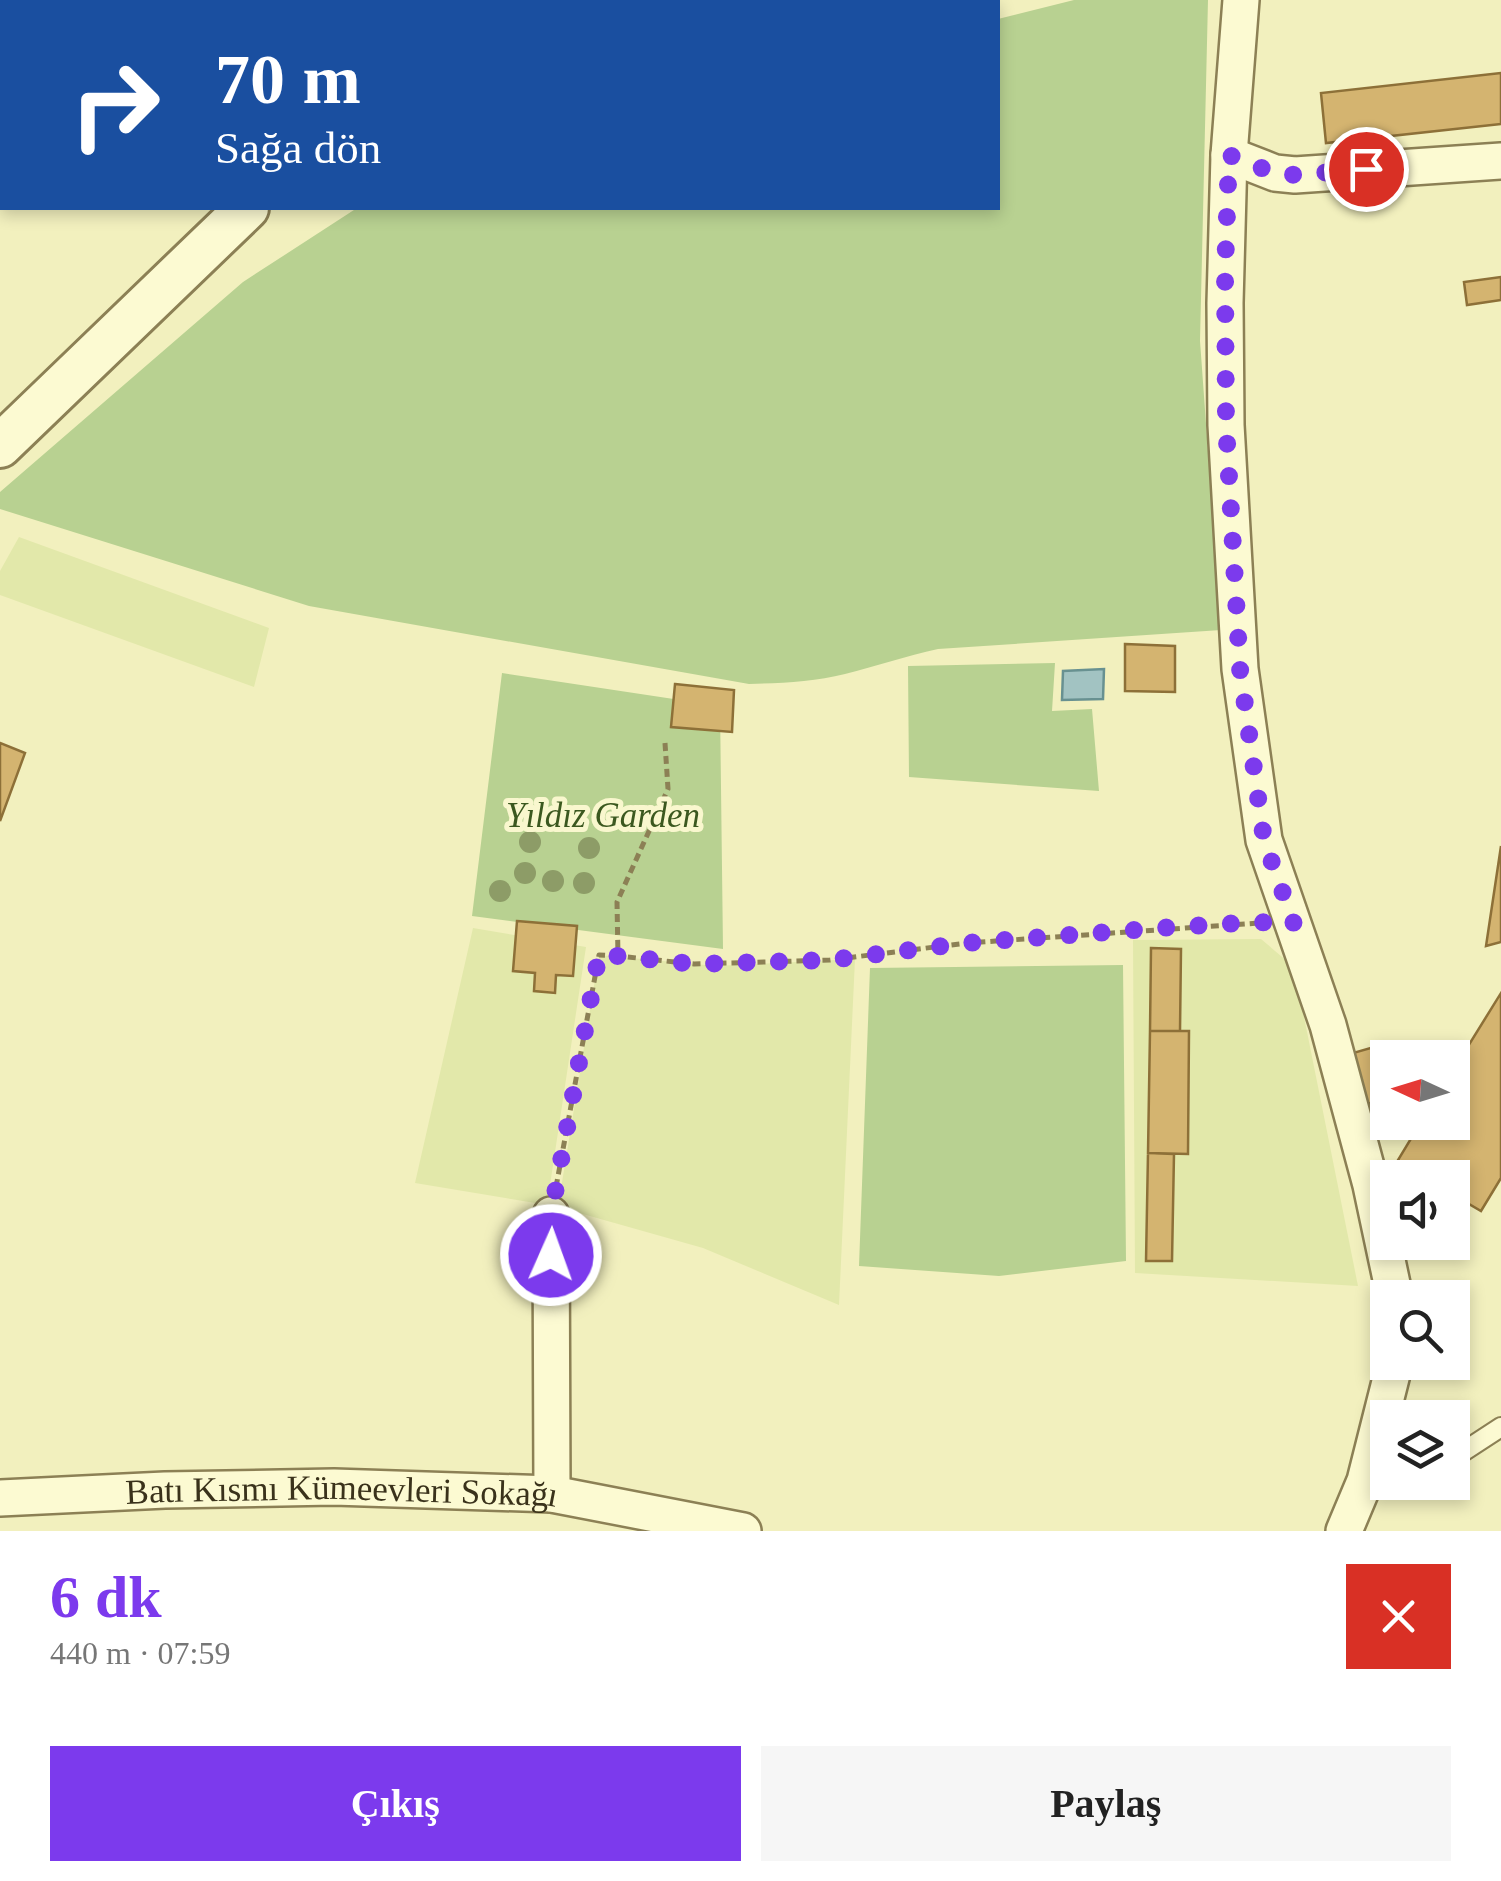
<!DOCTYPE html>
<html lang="tr">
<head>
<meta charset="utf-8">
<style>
	:root { --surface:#fff; --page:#f6f6f6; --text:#222; --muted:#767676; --accent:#7c3aed }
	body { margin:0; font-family:Georgia,serif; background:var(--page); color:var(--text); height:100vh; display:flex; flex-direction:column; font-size:38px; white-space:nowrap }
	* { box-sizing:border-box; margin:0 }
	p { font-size:32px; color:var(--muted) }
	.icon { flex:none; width:55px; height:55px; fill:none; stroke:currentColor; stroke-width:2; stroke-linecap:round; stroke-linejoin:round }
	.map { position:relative; height:1531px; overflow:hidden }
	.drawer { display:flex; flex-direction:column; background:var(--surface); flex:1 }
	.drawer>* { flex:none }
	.top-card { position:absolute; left:0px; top:0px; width:1000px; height:210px; box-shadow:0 5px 15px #0003; background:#1a4fa0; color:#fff; overflow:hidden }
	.needle { width:65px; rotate:274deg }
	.controls { position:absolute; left:1370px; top:1040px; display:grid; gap:20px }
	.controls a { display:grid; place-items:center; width:100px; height:100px; border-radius:0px; background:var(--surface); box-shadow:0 5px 15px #0003; font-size:50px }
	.pin { position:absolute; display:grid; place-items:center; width:85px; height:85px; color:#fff; margin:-42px; border:5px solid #fff; border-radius:50%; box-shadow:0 2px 10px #0007 }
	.me { position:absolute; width:110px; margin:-55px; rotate:2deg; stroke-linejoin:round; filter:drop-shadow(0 0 8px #0008) }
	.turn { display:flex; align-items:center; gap:35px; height:210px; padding:0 50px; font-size:45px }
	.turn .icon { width:130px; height:130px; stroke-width:2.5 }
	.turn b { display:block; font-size:70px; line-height:85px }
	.round { display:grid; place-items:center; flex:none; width:105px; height:105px; border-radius:0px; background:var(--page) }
	.head { display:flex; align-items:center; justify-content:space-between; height:170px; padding:0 50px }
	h1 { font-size:60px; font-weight:600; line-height:75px; color:var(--accent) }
	.primary-button { display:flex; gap:20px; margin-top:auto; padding:20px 50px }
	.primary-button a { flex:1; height:115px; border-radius:0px; background:var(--accent); color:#fff; font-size:40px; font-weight:600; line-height:115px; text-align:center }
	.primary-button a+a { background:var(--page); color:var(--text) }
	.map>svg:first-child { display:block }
</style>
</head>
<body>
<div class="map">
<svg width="1501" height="1531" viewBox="0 0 1501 1531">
	<rect width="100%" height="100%" fill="#f2f0be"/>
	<path fill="#e2e8aa" d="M19 537 269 628 254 687 0 595V571Z
		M473 928 586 947 547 1205 415 1183Z
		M1261 939 1294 967 1358 1286 1135 1273 1133 940Z
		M599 955 716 966 855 959 839 1305 703 1248 558 1207Z"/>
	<path fill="#b8d191" d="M1074 0H1208L1200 341 1221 630 938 649C906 656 876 666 845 674 814 682 781 683 749 684L309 606 0 509V492L243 282 357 208H998V19Z
		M1055 663 1052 711 1092 709 1099 791 909 777 908 666Z
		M502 673 720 706 723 949 472 916Z
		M1123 965 1126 1261 999 1276 859 1266 870 968Z"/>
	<path fill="#a2c3c2" stroke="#689191" stroke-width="2.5" d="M1104 669 1103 699 1062 700 1063 671Z"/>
	<path fill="#d4b470" stroke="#8d7038" stroke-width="2.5" d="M1501 73V124L1326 143 1321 93Z
		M1501 277V300L1467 305 1464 282Z
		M1125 644 1175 646V692L1125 691Z
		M675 684 734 690 732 732 671 727Z
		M0 743 25 753 0 821Z
		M1501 846V942L1486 946Z
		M517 921 577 926 573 976 556 975 555 993 534 991 535 973 513 971Z
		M1151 948 1181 949 1180 1031H1150Z
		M1501 993V1178L1481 1211 1452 1194V1178H1426L1398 1160 1421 1122H1452V1072Z
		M1150 1031H1189L1188 1154 1148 1153Z
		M1381 1045 1388 1068V1099L1367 1104 1353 1053Z
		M1148 1153 1174 1154 1172 1261H1146Z"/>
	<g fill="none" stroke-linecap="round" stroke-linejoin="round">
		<defs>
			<path id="service" d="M1452 1459 1501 1427"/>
			<g id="minor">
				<path d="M1241 0 1229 155 1225 303 1226 425 1240 669 1264 840 1328 1025 1371 1185 1395 1298"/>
				<path d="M866 2 876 0"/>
				<path d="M1229 155 1275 173 1295 175 1501 161"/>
				<path d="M551 1215 552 1494"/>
				<path id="s1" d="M0 1498 165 1490 334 1487 552 1494 743 1531"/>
				<path d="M1344 1531 1365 1481 1395 1362"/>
			</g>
			<path id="tertiary" d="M402 2 404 0
				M0 446 247 208"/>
		</defs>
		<use href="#service" stroke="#8c8055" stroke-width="22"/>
		<use href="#minor" stroke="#8c8055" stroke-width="40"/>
		<use href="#tertiary" stroke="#8c8055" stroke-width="48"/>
		<path stroke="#8c8055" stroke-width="5" stroke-dasharray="8 5" stroke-linecap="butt" d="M665 743 668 789 617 902 618 956 694 964 830 960 967 943 1259 923
			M556 1187 599 955 618 956"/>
		<use href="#service" stroke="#fcfad2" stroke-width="18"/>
		<use href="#minor" stroke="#fcfad2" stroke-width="35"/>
		<use href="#tertiary" stroke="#fcfad2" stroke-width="42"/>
	</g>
	<g fill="#8d9c67">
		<circle cx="530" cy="842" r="11"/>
		<circle cx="589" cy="848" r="11"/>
		<circle cx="525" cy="873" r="11"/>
		<circle cx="553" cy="881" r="11"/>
		<circle cx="584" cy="883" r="11"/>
		<circle cx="500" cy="891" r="11"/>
	</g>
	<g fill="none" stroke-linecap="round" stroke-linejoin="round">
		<path stroke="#7c3aed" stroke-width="18" stroke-dasharray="0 32.4" d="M551 1255V1215L599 954 694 964 830 960 967 943 1174 927 1257 922 1294 924 1264 840 1240 669 1226 424 1225 272 1229 155 1274 173 1296 175 1366 169"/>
	</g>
	<g text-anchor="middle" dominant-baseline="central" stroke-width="10" stroke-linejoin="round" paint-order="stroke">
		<g font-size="35" font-style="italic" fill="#3b581f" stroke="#f9f7ce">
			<text x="603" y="815">Yıldız Garden</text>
		</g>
		<g font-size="35" fill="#3a321b" stroke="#f9f7ce">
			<text stroke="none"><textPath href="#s1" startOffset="342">Batı Kısmı Kümeevleri Sokağı</textPath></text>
		</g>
	</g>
</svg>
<div class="controls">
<a><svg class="needle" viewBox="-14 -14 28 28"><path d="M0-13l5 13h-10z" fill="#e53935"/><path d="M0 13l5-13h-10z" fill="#767676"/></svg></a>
<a><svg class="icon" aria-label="sound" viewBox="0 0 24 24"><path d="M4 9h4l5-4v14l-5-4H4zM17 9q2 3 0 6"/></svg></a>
<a><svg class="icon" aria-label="search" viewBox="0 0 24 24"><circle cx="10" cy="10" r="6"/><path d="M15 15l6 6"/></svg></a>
<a><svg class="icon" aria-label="layers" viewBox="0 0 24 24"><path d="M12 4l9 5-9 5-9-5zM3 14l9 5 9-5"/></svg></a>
</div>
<div class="pin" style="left:1366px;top:169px;background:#d93025"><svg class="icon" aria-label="arrive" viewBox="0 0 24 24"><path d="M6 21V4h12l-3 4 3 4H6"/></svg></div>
<svg class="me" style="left:551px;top:1255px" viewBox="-20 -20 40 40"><circle r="17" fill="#7c3aed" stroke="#fff" stroke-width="3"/><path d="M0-11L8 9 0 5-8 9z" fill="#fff"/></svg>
<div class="top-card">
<div class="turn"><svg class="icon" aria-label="right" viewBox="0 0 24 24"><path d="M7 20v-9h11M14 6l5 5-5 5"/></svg><div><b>70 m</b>Sağa dön</div></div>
</div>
</div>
<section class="drawer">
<div class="head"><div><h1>6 dk</h1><p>440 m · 07:59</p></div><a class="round" style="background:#d93025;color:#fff"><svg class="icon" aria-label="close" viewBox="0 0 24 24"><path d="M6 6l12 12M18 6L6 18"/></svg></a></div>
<div class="primary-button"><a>Çıkış</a><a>Paylaş</a></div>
</section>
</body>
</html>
